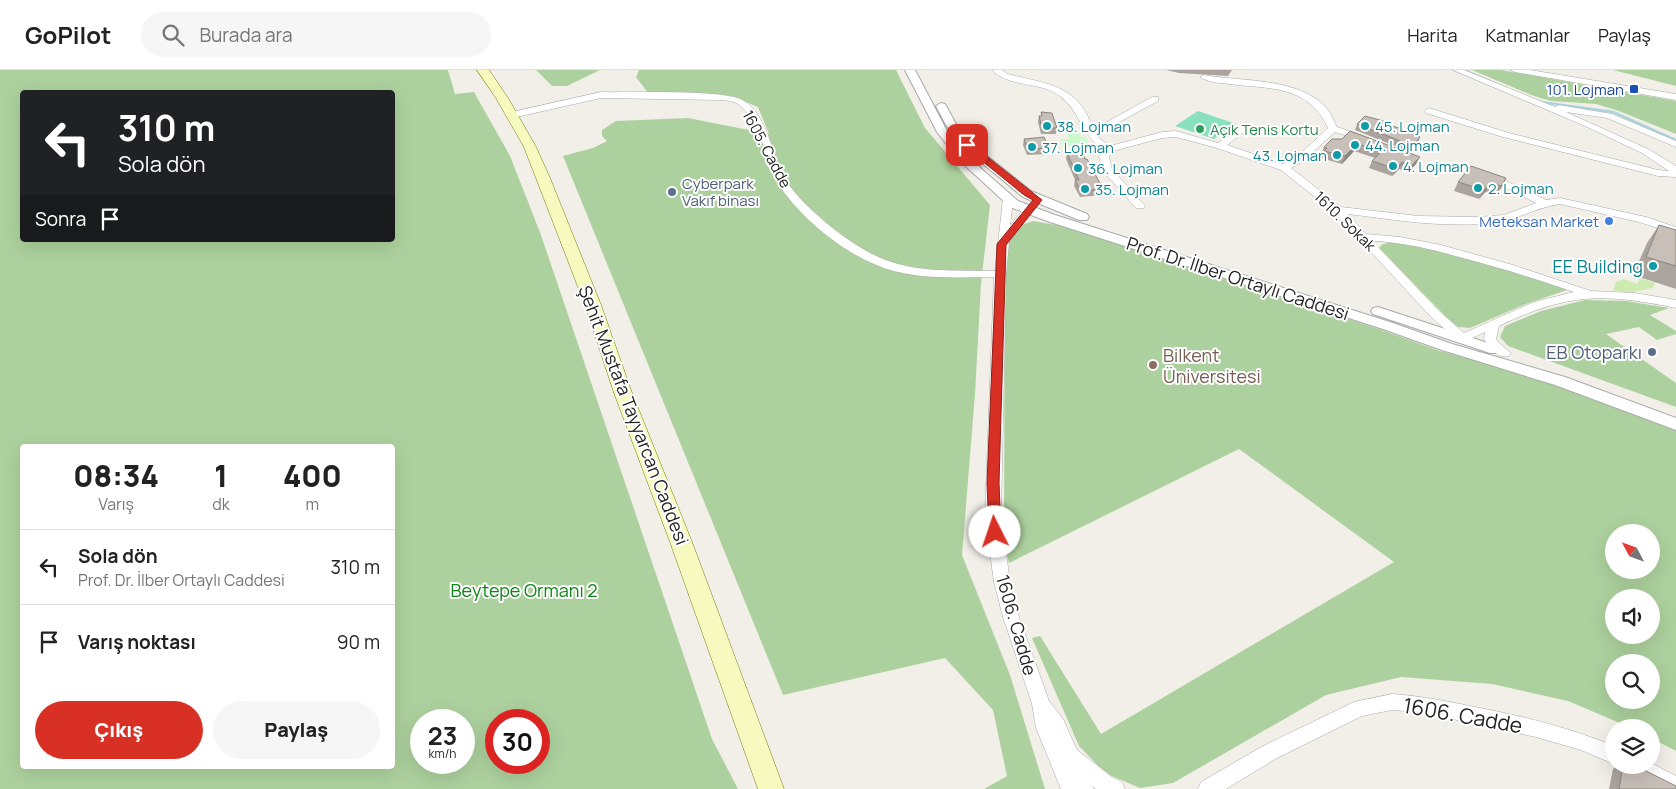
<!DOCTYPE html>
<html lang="tr">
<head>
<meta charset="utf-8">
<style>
	:root { --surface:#fff; --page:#f6f6f6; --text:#222; --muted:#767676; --line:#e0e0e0; --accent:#d93025 }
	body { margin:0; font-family:Manrope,sans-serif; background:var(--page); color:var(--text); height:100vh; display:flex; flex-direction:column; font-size:19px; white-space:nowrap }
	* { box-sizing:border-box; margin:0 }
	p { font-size:16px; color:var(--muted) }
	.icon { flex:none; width:28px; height:28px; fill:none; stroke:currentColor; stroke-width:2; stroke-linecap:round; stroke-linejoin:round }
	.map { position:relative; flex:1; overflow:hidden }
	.panel { position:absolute; left:20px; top:374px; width:375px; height:325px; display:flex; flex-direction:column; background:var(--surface); border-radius:5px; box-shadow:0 5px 20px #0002 }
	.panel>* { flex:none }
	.top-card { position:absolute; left:20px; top:20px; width:375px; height:152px; border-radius:5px; box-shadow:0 5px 20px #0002; background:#202124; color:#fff; overflow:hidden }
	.needle { width:32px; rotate:311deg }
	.buttons { position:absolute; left:1605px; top:454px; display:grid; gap:10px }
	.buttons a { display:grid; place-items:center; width:55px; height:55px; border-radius:50%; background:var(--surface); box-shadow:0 5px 20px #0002; font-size:25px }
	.speed { position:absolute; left:410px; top:639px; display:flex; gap:10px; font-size:25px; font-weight:700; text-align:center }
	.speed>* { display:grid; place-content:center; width:65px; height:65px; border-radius:50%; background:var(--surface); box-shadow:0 5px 20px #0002; line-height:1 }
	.speed small { font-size:12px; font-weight:400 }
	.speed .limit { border:8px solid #d22; background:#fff; color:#111 }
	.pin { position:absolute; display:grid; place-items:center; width:42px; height:42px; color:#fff; margin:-21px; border-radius:10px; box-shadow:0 2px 8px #0006 }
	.me { position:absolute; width:55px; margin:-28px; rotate:356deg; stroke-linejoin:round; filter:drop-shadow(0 0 4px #0008) }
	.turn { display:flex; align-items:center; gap:18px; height:105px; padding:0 15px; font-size:22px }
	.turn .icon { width:65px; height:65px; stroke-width:2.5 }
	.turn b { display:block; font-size:35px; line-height:42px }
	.then { display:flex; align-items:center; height:48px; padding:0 15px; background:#0003; gap:10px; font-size:19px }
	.eta { display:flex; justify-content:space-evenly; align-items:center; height:85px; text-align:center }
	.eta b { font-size:30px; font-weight:800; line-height:35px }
	.action { display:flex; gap:10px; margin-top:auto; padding:10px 15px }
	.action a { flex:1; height:58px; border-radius:30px; background:var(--accent); color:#fff; font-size:20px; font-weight:800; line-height:58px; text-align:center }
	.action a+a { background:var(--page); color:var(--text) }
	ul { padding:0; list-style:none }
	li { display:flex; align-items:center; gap:15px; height:75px; padding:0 15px; border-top:1px solid var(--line) }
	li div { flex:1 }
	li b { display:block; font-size:19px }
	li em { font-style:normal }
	header { display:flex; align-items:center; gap:30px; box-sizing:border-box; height:70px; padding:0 25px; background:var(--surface); border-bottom:1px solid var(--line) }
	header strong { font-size:24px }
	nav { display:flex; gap:28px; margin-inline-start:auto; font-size:18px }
	.search { width:350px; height:45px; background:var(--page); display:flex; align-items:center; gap:12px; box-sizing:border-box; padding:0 18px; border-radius:28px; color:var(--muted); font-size:19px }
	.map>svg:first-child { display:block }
</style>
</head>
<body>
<header>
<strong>GoPilot</strong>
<div class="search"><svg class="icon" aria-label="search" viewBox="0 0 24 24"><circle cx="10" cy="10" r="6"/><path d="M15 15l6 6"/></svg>Burada ara</div>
<nav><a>Harita</a><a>Katmanlar</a><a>Paylaş</a></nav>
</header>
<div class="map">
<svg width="1676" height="719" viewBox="0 0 1676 719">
	<rect width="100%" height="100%" fill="#f2efe9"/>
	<path fill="#cdebb0" d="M1640 208 1655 213 1653 218 1628 223 1613 220 1616 212 1624 209 1637 214Z"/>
	<path fill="#add19e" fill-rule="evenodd" d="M0 0H448L455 24 474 22 510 86 541 165 712 669 738 719H0ZM22 22H392V170H22ZM392 376V696H22V376ZM421 650H464V692H421ZM496 650H539V692H496Z
		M536 0H600L567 16H552Z
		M639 0H896L925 58 990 135 981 214 975 324 962 485 1010 605 1045 719H984L1007 706 993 640 945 588 783 625 563 86 593 78 607 71 602 66V60L616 51 688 48 769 64 758 37 731 26 648 23 636 7Z
		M1472 0H1501L1676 31V64L1619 41 1596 34 1551 31 1534 26Z
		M1613 0H1676V16Z
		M1033 151 1062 156 1379 259 1440 281 1524 303 1676 361V681L1651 668V658L1629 657 1568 631 1492 614 1401 607 1326 625 1173 713 1140 718 1105 703 1079 676 1032 568 1040 566 1101 664 1394 492 1239 379 1009 493 1004 472 1005 175 1019 156ZM1614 462H1651V500H1614ZM1614 528H1651V565H1614ZM1614 592H1651V630H1614Z
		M1395 172C1454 183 1511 200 1567 220L1526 234 1470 258 1458 257 1451 252 1379 178 1383 174Z
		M1585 230 1626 231 1669 238 1650 245 1676 261V264L1657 270 1639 257 1606 264 1676 313V337L1508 276 1500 267 1505 256 1541 241Z"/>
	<path fill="#c8facc" d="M1067 61H1078L1080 67H1086L1089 77 1062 76 1060 69H1069Z"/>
	<path fill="#88e0be" d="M1198 41 1236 54 1214 69 1175 56Z"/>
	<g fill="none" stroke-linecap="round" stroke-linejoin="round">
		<path stroke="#aad3df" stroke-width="2.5" d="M1464 0 1501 16
			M1540 32 1613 42 1676 70"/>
		<defs>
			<path id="minor" d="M992 0H1002L1008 4C1033 11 1063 13 1080 34 1086 41 1090 51 1094 59L1152 27H1158V31L1097 64 1100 69 1110 76 1162 62 1176 61 1218 73 1246 53 1249 54V58L1227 75 1283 94 1297 87 1328 58C1308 15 1271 19 1229 14 1220 13 1207 12 1200 7L1204 5C1242 12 1302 7 1328 40 1332 45 1334 52 1337 57L1371 69 1366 72 1335 62 1303 91 1291 98 1341 137 1418 146 1479 147 1504 145 1536 133 1484 107 1482 105 1487 102 1546 130 1560 128 1646 147 1676 157V164L1639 152 1560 134C1538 137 1519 149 1497 152 1448 159 1397 150 1348 144L1366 164 1400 167 1441 175 1513 195 1591 221 1635 223 1676 230V238C1602 223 1568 223 1499 256L1496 269 1499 273 1511 283 1509 286C1498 289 1489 278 1484 269L1485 262 1466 271H1458L1431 247 1334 142 1281 100 1217 78 1176 67 1162 68 1113 81 1109 87 1112 99 1145 136 1144 138H1136L1104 102 1099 87 1104 80C1082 67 1081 42 1060 26 1041 11 1009 18 992 0ZM1372 171C1402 172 1431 179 1459 187 1498 197 1536 209 1574 222L1534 232 1464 263 1439 241Z
				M1453 0H1464L1555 37 1559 35 1612 44 1676 71V77L1607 48 1566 42 1648 79 1676 96V107L1658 106 1503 67 1426 43 1425 41 1429 38 1509 63 1658 100 1669 101 1642 83 1585 56Z
				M1511 0H1530L1676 24V30L1515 2Z
				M601 22C627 23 728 19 744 31 766 45 771 79 781 101 791 122 808 137 825 152 888 204 918 200 995 201L1003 129 1008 126 1013 129 1010 156 1024 138H1032L1033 140 1009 172 1006 204 1001 446 1010 512 1019 547 1049 631 1063 649 1077 680 1112 707 1122 712 1125 719H1096L1092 716 1094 719H1061L1036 658 1032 634 1003 547 994 512 985 446 994 207C954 207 912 211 874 194 841 180 805 151 783 121 766 98 762 50 738 34 733 31 726 30 720 30L601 28 512 48 508 45 512 42Z
				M1392 624C1422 626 1450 632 1480 638 1526 647 1570 658 1614 676V694L1581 680 1536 667 1420 642 1392 640 1362 646 1277 688 1226 719H1198L1201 712 1263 676 1354 632Z
				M1651 693 1676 706V719H1662L1628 701 1626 695H1651Z"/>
			<path id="tertiary" d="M905 0H915L947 61 967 86 1018 131 1055 145 1393 253 1452 274 1565 307 1676 348V360L1555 315 1442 280 1383 259 1047 151 1010 137 959 90 937 62Z
				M941 33 945 34 956 54 971 73 1031 121 1087 144 1089 147 1087 150H1079L1023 127 963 77 946 55 936 36Z
				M1378 237 1500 277 1502 280 1500 283H1490L1373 244 1371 241 1373 238Z"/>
			<path id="secondary" d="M477 0H489L508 28 536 77 550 108 601 235 632 323 692 472 784 719H758L670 472 614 323 585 235 536 108 524 77 496 28Z"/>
		</defs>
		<use href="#minor" stroke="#a9a9a9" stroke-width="1"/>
		<use href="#tertiary" stroke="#a9a9a9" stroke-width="2"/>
		<use href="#secondary" stroke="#707d05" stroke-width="1"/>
		<use href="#minor" fill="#fff" fill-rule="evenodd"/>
		<use href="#tertiary" fill="#fff" fill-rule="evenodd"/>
		<use href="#secondary" fill="#f7fabf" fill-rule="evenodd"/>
	</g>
	<path fill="#aba49e" d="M1166 0H1232L1228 6 1179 3Z
		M1041 42 1057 58 1056 64H1041L1038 52 1039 46H1041Z
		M1357 54 1386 55 1420 67 1417 73 1410 82 1355 60Z
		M1350 61 1416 94 1408 102 1399 99 1392 106 1369 98 1372 91 1375 88 1354 81 1342 94 1321 88 1322 85H1321L1324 77 1342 69Z
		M1024 69 1049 78 1048 84 1027 85 1023 75Z
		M1067 83 1085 89 1103 119 1102 125 1080 127 1074 116 1075 110 1066 89Z
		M1506 108 1501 118 1495 125 1485 122 1479 129 1454 121 1458 112Z
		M1659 155 1676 160V219L1633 205 1647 173Z
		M1618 695H1634L1676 719H1609L1613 699Z"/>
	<path fill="#8b8681" d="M1420 67 1417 73 1410 82 1413 76Z
		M1357 74 1354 81 1342 94 1345 86Z
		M1420 87 1416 94 1408 102 1412 95Z
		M1402 92 1399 99 1392 106 1396 99Z
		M1506 108 1501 118 1495 125 1501 116Z
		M1490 113 1485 122 1479 129 1484 120Z"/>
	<path fill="#c7bfb8" stroke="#8b8681" d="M1041 42 1052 43 1057 58H1042L1039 46H1042Z
		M1365 46 1387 52 1385 54 1419 64 1418 66 1420 67 1413 76 1357 54Z
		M1350 61 1420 87 1412 95 1402 92 1396 99 1372 91 1382 81 1357 74 1345 86 1324 81 1327 78 1324 77 1332 69H1342Z
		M1044 67 1049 78 1028 79 1024 69Z
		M1067 83H1083L1085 89H1087L1103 119 1081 121 1075 110H1079Z
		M1471 96 1506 108 1501 116 1490 113 1484 120 1458 112Z
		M1659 155 1676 160V196L1646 187Z
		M1623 695H1634L1676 716V719H1619Z"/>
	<path fill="#d93025" stroke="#8d1f18" d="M965 73H970L1042 130 1006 175 999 413 1001 462 999 466H991L989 462 987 413 997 174 1033 130 1024 125 965 77Z"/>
	<rect fill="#1a4fb4" stroke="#fff" stroke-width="2" x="1629" y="14" width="10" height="10" rx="2.5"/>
	<g fill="#0f9aa8" stroke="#fff" stroke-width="2">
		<circle cx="1047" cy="56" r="5"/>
		<circle cx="1365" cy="56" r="5"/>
		<circle cx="1355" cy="75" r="5"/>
		<circle cx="1032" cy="77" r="5"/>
		<circle cx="1337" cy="85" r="5"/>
		<circle cx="1393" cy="96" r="5"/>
		<circle cx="1078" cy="98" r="5"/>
		<circle cx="1478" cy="118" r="5"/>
		<circle cx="1085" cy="119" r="5"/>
		<circle cx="1653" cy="196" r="5"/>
	</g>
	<circle fill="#2e9e5b" stroke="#fff" stroke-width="2" cx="1200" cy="59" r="5"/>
	<g fill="#5c6f8a" stroke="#fff" stroke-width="2">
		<circle cx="672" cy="122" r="5"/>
		<circle cx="1652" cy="282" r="5"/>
	</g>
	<circle fill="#3f7fe0" stroke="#fff" stroke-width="2" cx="1609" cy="151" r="5"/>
	<circle fill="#8d6e63" stroke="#fff" stroke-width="2" cx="1153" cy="295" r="5"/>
	<g text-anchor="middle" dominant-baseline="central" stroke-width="4" stroke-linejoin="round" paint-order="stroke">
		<g font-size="15" fill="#164399" stroke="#fff" text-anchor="end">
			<text x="1624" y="19">101. Lojman</text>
		</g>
		<g font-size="15" fill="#0d838f" stroke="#fff" text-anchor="start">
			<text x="1057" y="56">38. Lojman</text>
			<text x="1375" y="56">45. Lojman</text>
			<text x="1365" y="75">44. Lojman</text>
			<text x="1042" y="77">37. Lojman</text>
			<text x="1327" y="85" text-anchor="end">43. Lojman</text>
			<text x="1403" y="96">4. Lojman</text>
			<text x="1088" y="98">36. Lojman</text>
			<text x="1488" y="118">2. Lojman</text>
			<text x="1095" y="119">35. Lojman</text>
		</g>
		<g font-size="15" fill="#27864d" stroke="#fff" text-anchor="start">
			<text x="1210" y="59">Açık Tenis Kortu</text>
		</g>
		<g font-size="15" fill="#222" stroke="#fff">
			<text transform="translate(767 79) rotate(62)">1605. Cadde</text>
			<text transform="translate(1345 151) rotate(44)">1610. Sokak</text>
		</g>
		<g font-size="15" fill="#4e5e75" stroke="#fff" text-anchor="start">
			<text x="682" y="113">Cyberpark<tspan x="682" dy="17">Vakıf binası</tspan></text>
		</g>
		<g font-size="15" fill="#366cbe" stroke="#fff" text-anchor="end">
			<text x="1599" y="151">Meteksan Market</text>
		</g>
		<g font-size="18" fill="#0d838f" stroke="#fff" text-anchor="end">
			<text x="1643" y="196">EE Building</text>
		</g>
		<g font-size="18" fill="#222" stroke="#fff">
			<text transform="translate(1238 208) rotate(18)">Prof. Dr. İlber Ortaylı Caddesi</text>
			<text transform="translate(634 345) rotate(69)">Şehit Mustafa Tayyarcan Caddesi</text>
			<text transform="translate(1017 555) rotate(74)">1606. Cadde</text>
		</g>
		<g font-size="18" fill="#4e5e75" stroke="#fff" text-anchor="end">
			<text x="1642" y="282">EB Otoparkı</text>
		</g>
		<g font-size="18" fill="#785e54" stroke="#fff" text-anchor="start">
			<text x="1163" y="285">Bilkent<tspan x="1163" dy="21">Üniversitesi</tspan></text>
		</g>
		<g font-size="18" fill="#0c8416" stroke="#fff">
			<text x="524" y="520">Beytepe Ormanı 2</text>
		</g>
		<g font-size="21" fill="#222" stroke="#fff">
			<text transform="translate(1463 645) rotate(10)">1606. Cadde</text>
		</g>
	</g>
</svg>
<div class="buttons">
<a><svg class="needle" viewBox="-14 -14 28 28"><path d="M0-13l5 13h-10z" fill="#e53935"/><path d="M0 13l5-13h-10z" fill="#767676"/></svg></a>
<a><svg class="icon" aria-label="sound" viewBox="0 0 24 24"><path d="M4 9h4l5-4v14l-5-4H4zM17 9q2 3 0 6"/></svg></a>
<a><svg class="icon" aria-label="search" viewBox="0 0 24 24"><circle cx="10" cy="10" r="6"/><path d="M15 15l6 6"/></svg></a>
<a><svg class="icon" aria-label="layers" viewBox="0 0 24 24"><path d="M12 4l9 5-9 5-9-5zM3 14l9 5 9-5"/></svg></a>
</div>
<div class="speed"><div>23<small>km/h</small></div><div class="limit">30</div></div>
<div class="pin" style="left:967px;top:75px;background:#d93025"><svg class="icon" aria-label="arrive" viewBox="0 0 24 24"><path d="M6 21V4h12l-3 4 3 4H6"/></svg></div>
<svg class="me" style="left:995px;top:462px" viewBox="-20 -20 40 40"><circle r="19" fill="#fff"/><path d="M0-13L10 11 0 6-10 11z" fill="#d93025"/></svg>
<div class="top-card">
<div class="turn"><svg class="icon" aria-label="left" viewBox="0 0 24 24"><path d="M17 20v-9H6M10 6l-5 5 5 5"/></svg><div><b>310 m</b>Sola dön</div></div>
<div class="then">Sonra<svg class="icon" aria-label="arrive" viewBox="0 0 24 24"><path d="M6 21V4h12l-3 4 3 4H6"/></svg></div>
</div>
<section class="panel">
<div class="eta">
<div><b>08:34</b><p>Varış</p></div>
<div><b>1</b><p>dk</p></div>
<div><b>400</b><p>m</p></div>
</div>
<ul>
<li><svg class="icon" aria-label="left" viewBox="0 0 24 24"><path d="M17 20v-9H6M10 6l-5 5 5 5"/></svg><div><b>Sola dön</b><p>Prof. Dr. İlber Ortaylı Caddesi</p></div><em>310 m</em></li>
<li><svg class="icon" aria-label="arrive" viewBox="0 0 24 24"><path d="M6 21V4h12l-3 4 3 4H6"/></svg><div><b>Varış noktası</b></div><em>90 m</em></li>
</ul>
<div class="action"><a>Çıkış</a><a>Paylaş</a></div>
</section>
</div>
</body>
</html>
